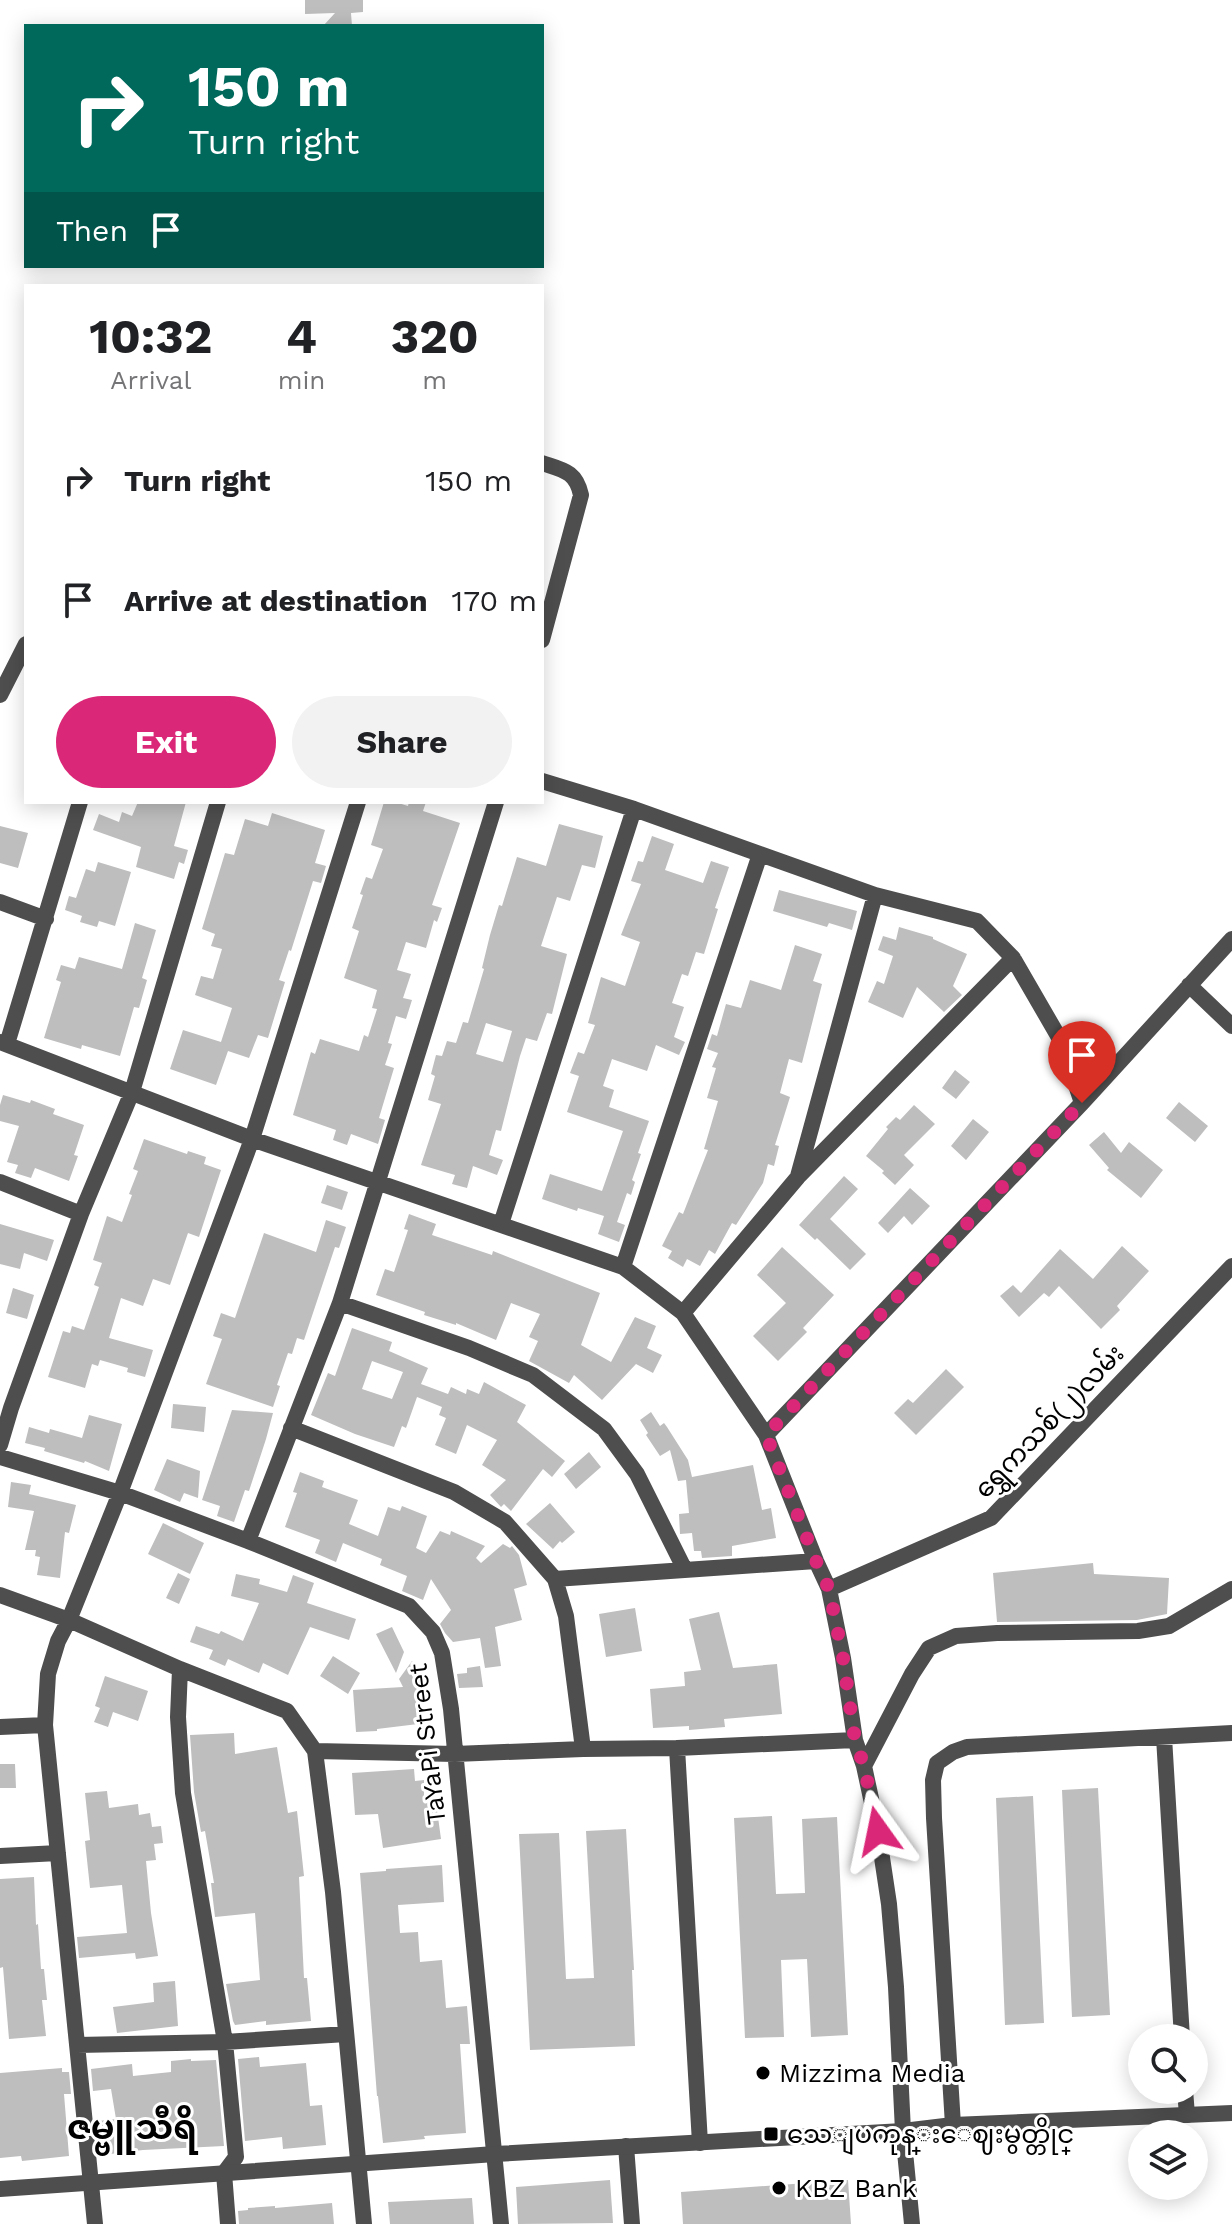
<!DOCTYPE html>
<html lang="en">
<head>
<meta charset="utf-8">
<style>
	:root { --surface:#fff; --page:#f2f2f2; --text:#202124; --muted:#757577; --accent:#db2777 }
	body { margin:0; font-family:"Work Sans","Noto Sans Myanmar",sans-serif; background:var(--page); color:var(--text); height:100vh; display:flex; flex-direction:column; font-size:30px; white-space:nowrap }
	* { box-sizing:border-box; margin:0 }
	p { font-size:26px; color:var(--muted) }
	.icon { flex:none; width:44px; height:44px; fill:none; stroke:currentColor; stroke-width:2; stroke-linecap:round; stroke-linejoin:round }
	.map { position:relative; flex:1; overflow:hidden }
	.side { position:absolute; left:24px; top:284px; width:520px; height:520px; display:flex; flex-direction:column; background:var(--surface); border-radius:0px; box-shadow:0 4px 20px #0003 }
	.side>* { flex:none }
	.top-card { position:absolute; left:24px; top:24px; width:520px; height:244px; border-radius:0px; box-shadow:0 4px 20px #0003; background:#00695c; color:#fff; overflow:hidden }
	.controls { position:absolute; left:1128px; top:2024px; display:grid; gap:16px }
	.controls a { display:grid; place-items:center; width:80px; height:80px; border-radius:50%; background:var(--surface); box-shadow:0 4px 20px #0003; font-size:40px }
	.pin { position:absolute; display:grid; place-items:center; width:68px; height:68px; color:#fff; margin:-82px -34px; border-radius:50% 50% 50% 0; rotate:-45deg; box-shadow:0 0 8px #0007 }
	.pin .icon { rotate:45deg }
	.me { position:absolute; width:88px; margin:-44px; rotate:348deg; stroke-linejoin:round; filter:drop-shadow(0 0 6px #0008) }
	.turn { display:flex; align-items:center; gap:28px; height:168px; padding:0 32px; font-size:36px }
	.turn .icon { width:104px; height:104px; stroke-width:2.5 }
	.turn b { display:block; font-size:56px; line-height:68px }
	.then { display:flex; align-items:center; height:76px; padding:0 32px; background:#0003; gap:16px; font-size:30px }
	.eta { display:flex; justify-content:space-evenly; align-items:center; height:136px; text-align:center }
	.eta b { font-size:48px; font-weight:700; line-height:56px }
	.cta { display:flex; gap:16px; margin-top:auto; padding:16px 32px }
	.cta a { flex:1; height:92px; border-radius:48px; background:var(--accent); color:#fff; font-size:32px; font-weight:700; line-height:92px; text-align:center }
	.cta a+a { background:var(--page); color:var(--text) }
	ul { padding:0; list-style:none }
	li { display:flex; align-items:center; gap:24px; height:120px; padding:0 32px }
	li div { flex:1 }
	li b { display:block; font-size:30px }
	li em { font-style:normal }
	.map>svg:first-child { display:block }
</style>
</head>
<body>
<div class="map">
<svg width="1232" height="2224" viewBox="0 0 1232 2224">
	<rect width="100%" height="100%" fill="#fff"/>
	<path fill="#bebebe" fill-rule="evenodd" d="M305 0H363V12L351 13 352 26H323L335 13 305 14Z
		M138 802H186L174 846 188 850 184 864 179 862 174 879 136 867 141 847 93 830 99 814 119 822 122 812 132 816Z
		M384 802H395L408 806 409 802H426L423 811 460 823 432 905 442 908 437 922 434 920 426 948 406 942 397 970 411 974 403 998 412 1000 406 1019 396 1016 388 1043 392 1044 385 1065 394 1068 379 1118 385 1120 378 1144 351 1134 347 1145 333 1140 336 1130 293 1115 311 1052 315 1054 320 1039 359 1051 364 1035 368 1037 377 1009 372 1008 377 990 344 978 359 931 352 928 363 895 360 894 366 877 372 879 383 849 371 845Z
		M272 813 325 830 315 863 326 866 321 883 313 881 291 951 289 950 279 980 285 982 268 1038 258 1035 249 1058 228 1051 216 1085 170 1069 183 1030 221 1042 232 1008 195 995 201 976 213 979 222 949 211 946 215 934 202 929 225 853 234 855 245 819 268 826Z
		M559 824 603 836 595 868 582 865 570 901 557 897 541 946 567 954 552 1014 547 1013 537 1041 526 1038 520 1056 501 1131 496 1130 489 1155 503 1160 497 1175 473 1166 467 1188 452 1184 455 1175 421 1165 441 1104 428 1100 435 1076 431 1074 436 1055 442 1056 447 1041 456 1043 463 1022 468 1023 484 969 482 968 490 935 499 905 502 906 517 857 546 866ZM486 1023 512 1031 503 1062 476 1054Z
		M0 826 28 833 18 868 0 863Z
		M652 836 674 844 665 870 703 883 711 861 729 867 715 908 718 909 704 954 696 952 688 976 682 974 672 1003 684 1007 674 1037 685 1042 679 1055 656 1045 647 1071 612 1059 603 1086 614 1090 609 1107 649 1121 638 1153 641 1154 632 1180 635 1182 631 1195 627 1193 617 1222 625 1225 619 1242 598 1234 604 1216 578 1208 577 1211 542 1199 550 1174 602 1191 623 1131 567 1112 579 1076 570 1073 578 1052 584 1054 595 1025 588 1023 601 977 625 986 640 942 621 935 641 884 631 881 638 861 643 862Z
		M98 862 131 872 115 926 99 921 97 927 80 922 82 916 65 910 69 896 76 898 86 869 95 872Z
		M779 890 857 911 852 930 829 923 827 927 773 911Z
		M135 923 156 930 142 978 147 980 139 1008 134 1007 120 1056 82 1045 81 1049 44 1038 61 982 56 980 61 965 75 969 79 957 122 969Z
		M899 927 933 937V939L967 954 953 986 962 995 944 1012 917 987 903 1018 868 1002 877 981 884 984 893 956 878 950 883 936 896 940Z
		M795 945 822 954 813 981 822 984 802 1063 789 1059 780 1093 790 1097 775 1145 779 1146 774 1166 768 1164 763 1183 736 1225 732 1223 715 1254 709 1250 700 1266 687 1259 683 1267 668 1258 672 1251 662 1246 679 1212 683 1214 708 1150 704 1149 718 1101 707 1098 716 1068 712 1067 718 1053 707 1049 712 1034 717 1036 726 1004 741 1008 750 980 781 990Z
		M955 1070 970 1082 956 1099 942 1088Z
		M3 1095 30 1103 31 1100 55 1109 53 1114 84 1125 74 1155 78 1156 69 1181 35 1168 31 1178 15 1173 18 1165 7 1162 19 1126 0 1121V1105Z
		M1179 1102 1208 1126 1195 1142 1166 1118Z
		M914 1105 935 1124 904 1155 914 1165 895 1185 882 1173 884 1171 866 1156 888 1129 886 1127 896 1117 900 1120Z
		M973 1119 989 1132 966 1160 951 1146Z
		M1104 1132 1121 1153 1129 1142 1163 1170 1141 1198 1107 1170 1109 1168 1089 1145Z
		M144 1139 187 1154 188 1151 206 1157 204 1164 221 1170 199 1237 188 1233 170 1285 153 1279 143 1306 121 1298 109 1338 153 1350 145 1377 127 1372 128 1368 100 1360 98 1366 92 1364 85 1388 48 1377 63 1331 70 1333 72 1326 84 1330 99 1287 94 1285 102 1263 93 1260 107 1216 122 1222 132 1195 129 1194 138 1171 133 1169Z
		M844 1176 858 1189 830 1219 866 1254 850 1270 817 1238 815 1240 799 1225Z
		M327 1185 348 1192 342 1210 321 1203Z
		M910 1188 930 1206 912 1225 904 1216 888 1233 878 1223Z
		M409 1214 436 1224 432 1235 492 1255 493 1251 600 1293 581 1345 611 1362 635 1317 656 1326 647 1348 662 1355 653 1373 636 1364 602 1400 574 1375 569 1383 529 1361 538 1341 529 1337 540 1314 511 1303 496 1340 456 1323V1325L424 1315 425 1312 376 1295 385 1269 394 1272 408 1230 404 1229Z
		M326 1220 346 1227 339 1248 335 1247 304 1340 297 1338 292 1354 288 1353 277 1385 280 1386 273 1407 206 1384 222 1339 213 1336 221 1313 235 1318 264 1233 316 1252Z
		M0 1224 54 1240 47 1261 24 1253 20 1269 0 1264Z
		M1122 1246 1149 1271 1117 1306 1120 1310 1101 1329 1059 1286 1049 1297 1044 1293 1019 1317 1000 1296 1013 1285 1021 1293 1060 1249 1093 1279Z
		M782 1247 834 1295 803 1328 807 1332 778 1361 753 1336 786 1303 757 1275Z
		M13 1288 34 1295 27 1319 6 1313Z
		M352 1328 392 1342 389 1351 428 1368 421 1384 448 1394 451 1387 466 1394 467 1389 479 1394 484 1382 526 1405 517 1422 565 1461 552 1477 543 1469 511 1511 504 1504 501 1507 490 1495 506 1480 482 1465 497 1440 467 1425 456 1454 435 1445 446 1418 439 1415 442 1407 417 1397 406 1428 402 1426 394 1447 355 1434 311 1415 328 1373 335 1376ZM372 1361 403 1372 392 1399 362 1389Z
		M946 1369 964 1387 916 1435 894 1413 908 1399 913 1403Z
		M173 1404 206 1407 204 1432 171 1428Z
		M232 1410 273 1413 266 1439 249 1491 245 1490 234 1522 217 1516 220 1506 202 1500Z
		M651 1412 660 1426 664 1423 667 1427 688 1460 692 1477 753 1465 762 1510 771 1508 776 1538 732 1546V1556L702 1558 701 1551H694L692 1533 680 1534 679 1514 689 1513 686 1480 678 1481 670 1450 660 1456 646 1435 648 1433 640 1420Z
		M89 1415 122 1424 109 1471 85 1461 84 1463 44 1451 45 1448 25 1443 29 1427 49 1433 50 1429 82 1438Z
		M589 1452 601 1467 576 1489 564 1474Z
		M167 1459 200 1471 198 1498 184 1493 180 1502 154 1490Z
		M300 1472 324 1481 322 1487 358 1500 349 1524 378 1536 388 1507 400 1511 402 1506 427 1516 416 1548 426 1553 440 1531 450 1535 451 1531 485 1546 476 1558 481 1563 503 1544 510 1548 512 1546 519 1555 527 1585 514 1589 522 1620 495 1627 501 1666 485 1668 480 1638 453 1642 445 1633 440 1624 451 1610 431 1579 423 1600 402 1591 407 1576 380 1565 382 1559 343 1543 336 1562 315 1553 320 1540 285 1527 297 1493 293 1492Z
		M11 1482 31 1485 29 1494 76 1505 69 1533 65 1532 60 1578 37 1575 40 1557 35 1556 36 1550H25L34 1511 8 1507Z
		M550 1503 575 1532 562 1543 560 1541 553 1549 526 1524Z
		M163 1523 204 1543 190 1574 148 1554Z
		M1093 1563 1094 1574 1169 1578 1167 1614 1137 1620 997 1622 993 1573Z
		M178 1573 190 1579 179 1604 166 1598Z
		M236 1574 260 1579 259 1584 287 1592 293 1575 314 1583 307 1603 356 1619 349 1640 310 1627 288 1675 263 1663 259 1673 228 1659 225 1666 209 1659 213 1650 190 1642 196 1626 219 1634 221 1631 243 1641 259 1603 231 1596Z
		M635 1608 642 1651 606 1657 599 1614Z
		M719 1612 733 1668 777 1664 782 1714 724 1719 725 1727 689 1730V1726L653 1728 650 1689 685 1686 684 1672 701 1670 689 1619Z
		M392 1627 404 1652 396 1673 376 1634Z
		M333 1656 360 1673 348 1694 320 1676Z
		M412 1661 422 1682 425 1703 416 1704 418 1724 377 1729V1731L356 1732 353 1690 403 1687 399 1679Z
		M480 1666 483 1687 459 1688 457 1674 467 1673V1668Z
		M105 1676 148 1691 138 1721 113 1712 108 1727 94 1722 100 1708 95 1706Z
		M234 1733 235 1754 277 1747 288 1813 297 1811 304 1876 299 1877 304 1978H307L311 2021 266 2025V2021L235 2025 233 2021 226 1984 260 1980 255 1913 215 1917 211 1883H214L205 1831 201 1832 194 1792 190 1735Z
		M0 1764H15L16 1788H0Z
		M414 1769 415 1781 424 1780V1796L435 1795 441 1839 383 1848 378 1814 355 1815 352 1773Z
		M1098 1788 1110 2015 1072 2017 1062 1790Z
		M107 1791 109 1808 138 1804 139 1815 150 1813 152 1827 161 1826 163 1843 154 1844 156 1860 146 1861 151 1913 158 1956 136 1959 135 1953 79 1958 77 1937 127 1933 122 1885 90 1888 85 1841 90 1840 85 1793Z
		M1033 1796 1044 2023 1005 2025 996 1798Z
		M772 1816 776 1894 805 1893 802 1819 837 1817 848 2035 811 2037 807 1959 781 1960 784 2037 745 2038 734 1818Z
		M626 1829 634 1970H632L635 2046 530 2050 519 1834 559 1833 566 1979 594 1978 586 1831Z
		M442 1865 444 1902 398 1905 400 1933 418 1932 420 1962 442 1960 446 2008 467 2006 470 2044H460L466 2133 424 2136 425 2139 383 2143 378 2096H377L360 1873 386 1871V1869Z
		M34 1877 36 1925 38 1924 41 1969H44L47 2000H42L46 2036 9 2039 3 1967 0 1968V1879Z
		M175 1981 178 2026 117 2033 113 2007 154 2002 153 1983Z
		M259 2057 260 2067 306 2063 310 2106 322 2105 326 2145 283 2149 282 2137 245 2141 238 2059Z
		M191 2059V2061L216 2060 224 2146 143 2150 102 2155 98 2121 116 2119 111 2089 93 2091 91 2069 132 2064 133 2076 171 2072V2061Z
		M62 2068V2072H69L71 2094H64L69 2156 22 2161 21 2156 0 2158V2073Z
		M610 2180 613 2223 518 2224 516 2187Z
		M848 2180 851 2224H683L681 2192Z
		M472 2198 474 2224H390L388 2202Z
		M332 2203 334 2224H239L238 2211 248 2210V2208L275 2206V2208Z"/>
	<g fill="none" stroke-linecap="round" stroke-linejoin="round">
		<path stroke="#4e4e4e" stroke-width="16" d="M542 463C563 470 576 471 581 495L542 640
			M0 695 26 644
			M542 781 634 809 875 895 977 921 1013 958 1061 1041 1082 1103
			M0 902 46 919
			M1189 985 1232 1026
			M0 1042 252 1139 623 1267 683 1313 766 1435 816 1561 829 1589 843 1658 855 1740 864 1766 878 1831 889 1904 896 1987 903 2131 912 2224
			M7 1044 80 802
			M798 1176 875 895
			M0 1182 81 1214
			M501 1224 634 809
			M623 1267 760 854
			M340 1303 469 1348 533 1375 604 1429 637 1474 685 1570
			M683 1313 798 1177 1013 958
			M291 1428 454 1492 505 1522 555 1579 566 1616 583 1749
			M766 1435 1082 1103 1232 939
			M0 1445 11 1408 81 1214 132 1092 218 802
			M0 1457 120 1493 248 1541 409 1606 433 1632 442 1653 451 1709 501 2224
			M248 1541 340 1303 496 802
			M555 1579 816 1561
			M829 1589 991 1518 1232 1266
			M0 1595 69 1620 180 1669 287 1711 315 1751 333 1892 364 2224
			M180 1669 178 1717 183 1793 225 2042 236 2157 224 2173 228 2224
			M0 1727 45 1725
			M1164 1737 1182 2038
			M677 1748 700 2143
			M315 1751 455 1754 583 1749 677 1748 855 1740
			M864 1766 912 1674 929 1648 956 1636 997 1633 1138 1631 1169 1626 1232 1589
			M0 1856 58 1853
			M77 2045 225 2042 346 2034
			M1185 2090 1187 2115
			M953 2125 934 1818 933 1780 937 1763 953 1752 967 1747 1232 1733
			M626 2146 632 2224
			M95 2224 45 1725 48 1674 58 1641 69 1620 120 1493 252 1139 358 802"/>
		<path stroke="#4e4e4e" stroke-width="16" d="M0 2189 495 2154 903 2131 953 2125 1232 2113"/>
	</g>
	<g fill="none" stroke-linecap="round" stroke-linejoin="round">
		<path stroke="#db2777" stroke-width="14" stroke-dasharray="0 25.2" d="M878 1831 864 1766 855 1740 843 1658 829 1589 816 1561 766 1435 1082 1103"/>
	</g>
	<g fill="#000" stroke="#fff" stroke-width="3">
		<circle cx="763" cy="2073" r="8"/>
		<rect x="763" y="2126" width="16" height="16" rx="4"/>
		<circle cx="779" cy="2188" r="8"/>
	</g>
	<g text-anchor="middle" dominant-baseline="central" stroke-width="6" stroke-linejoin="round" paint-order="stroke">
		<g font-size="26" fill="#000" stroke="#fff">
			<text transform="translate(1049 1421) rotate(-46)">ရွှေကသစ်(၂)လမ်း</text>
			<text transform="translate(427 1744) rotate(-97)">TaYaPi Street</text>
		</g>
		<g font-size="26" fill="#000" stroke="#fff" text-anchor="start">
			<text x="779" y="2073">Mizzima Media</text>
			<text x="787" y="2134">သေျပကုန္းေဈးမွတ္တိုင္</text>
			<text x="795" y="2188">KBZ Bank</text>
		</g>
		<g font-size="34" font-weight="bold" fill="#000" stroke="#fff">
			<text x="132" y="2127">ဇမ္ဗူသီရိ</text>
		</g>
	</g>
</svg>
<div class="controls">
<a><svg class="icon" aria-label="search" viewBox="0 0 24 24"><circle cx="10" cy="10" r="6"/><path d="M15 15l6 6"/></svg></a>
<a><svg class="icon" aria-label="layers" viewBox="0 0 24 24"><path d="M12 4l9 5-9 5-9-5zM3 14l9 5 9-5"/></svg></a>
</div>
<div class="pin" style="left:1082px;top:1103px;background:#d93025"><svg class="icon" aria-label="arrive" viewBox="0 0 24 24"><path d="M6 21V4h12l-3 4 3 4H6"/></svg></div>
<svg class="me" style="left:878px;top:1831px" viewBox="-20 -20 40 40"><path d="M0-17L14 15 0 8-14 15z" fill="#db2777" stroke="#fff" stroke-width="4"/></svg>
<div class="top-card">
<div class="turn"><svg class="icon" aria-label="right" viewBox="0 0 24 24"><path d="M7 20v-9h11M14 6l5 5-5 5"/></svg><div><b>150 m</b>Turn right</div></div>
<div class="then">Then<svg class="icon" aria-label="arrive" viewBox="0 0 24 24"><path d="M6 21V4h12l-3 4 3 4H6"/></svg></div>
</div>
<section class="side">
<div class="eta">
<div><b>10:32</b><p>Arrival</p></div>
<div><b>4</b><p>min</p></div>
<div><b>320</b><p>m</p></div>
</div>
<ul>
<li><svg class="icon" aria-label="right" viewBox="0 0 24 24"><path d="M7 20v-9h11M14 6l5 5-5 5"/></svg><div><b>Turn right</b></div><em>150 m</em></li>
<li><svg class="icon" aria-label="arrive" viewBox="0 0 24 24"><path d="M6 21V4h12l-3 4 3 4H6"/></svg><div><b>Arrive at destination</b></div><em>170 m</em></li>
</ul>
<div class="cta"><a>Exit</a><a>Share</a></div>
</section>
</div>
</body>
</html>
